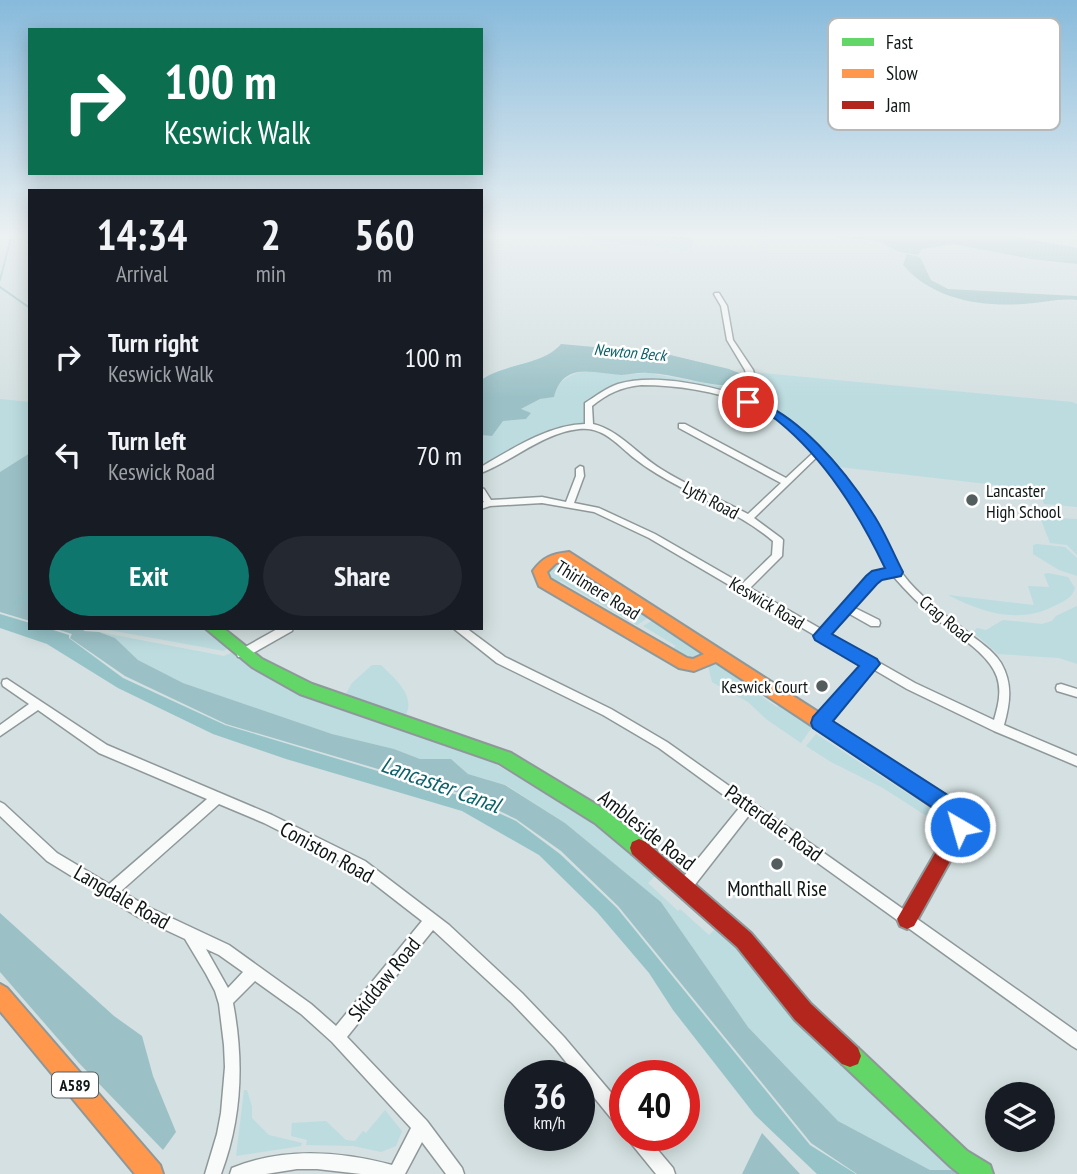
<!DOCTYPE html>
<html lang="en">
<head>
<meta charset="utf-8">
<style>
	:root { --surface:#171b24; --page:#242831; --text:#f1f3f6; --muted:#9ea1a6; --accent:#0f766e }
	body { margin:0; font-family:"PT Sans Narrow",sans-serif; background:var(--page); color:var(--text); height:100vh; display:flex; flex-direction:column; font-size:26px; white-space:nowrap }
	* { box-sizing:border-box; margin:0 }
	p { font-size:23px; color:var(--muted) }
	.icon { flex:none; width:38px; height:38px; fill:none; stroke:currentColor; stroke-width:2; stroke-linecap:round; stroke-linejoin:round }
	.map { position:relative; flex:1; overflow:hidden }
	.drawer { position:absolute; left:28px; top:189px; width:455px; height:441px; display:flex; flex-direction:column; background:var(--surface); border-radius:0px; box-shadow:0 4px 18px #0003 }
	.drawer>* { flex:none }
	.hud { position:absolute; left:28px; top:28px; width:455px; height:147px; border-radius:0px; box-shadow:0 4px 18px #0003; background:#0b6e4f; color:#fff; overflow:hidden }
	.fabs { position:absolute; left:985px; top:1082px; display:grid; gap:14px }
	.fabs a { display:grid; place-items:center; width:70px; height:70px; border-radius:50%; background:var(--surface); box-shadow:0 4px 18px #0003; font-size:35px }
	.speed { position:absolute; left:504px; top:1060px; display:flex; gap:14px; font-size:35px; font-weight:700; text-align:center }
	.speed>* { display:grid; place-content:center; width:91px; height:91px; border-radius:50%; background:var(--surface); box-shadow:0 4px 18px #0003; line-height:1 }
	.speed small { font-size:18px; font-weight:400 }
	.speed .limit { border:10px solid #d22; background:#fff; color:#111 }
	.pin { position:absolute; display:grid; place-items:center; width:60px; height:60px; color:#fff; margin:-30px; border:4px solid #fff; border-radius:50%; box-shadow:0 2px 7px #0007 }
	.me { position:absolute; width:77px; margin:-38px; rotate:322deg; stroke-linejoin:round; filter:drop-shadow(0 0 5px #0008) }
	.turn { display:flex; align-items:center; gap:24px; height:147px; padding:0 21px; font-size:32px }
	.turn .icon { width:91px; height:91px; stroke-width:2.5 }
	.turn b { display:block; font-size:49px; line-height:60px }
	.eta { display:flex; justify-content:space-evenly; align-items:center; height:119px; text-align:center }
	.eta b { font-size:42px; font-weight:600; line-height:49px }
	.action { display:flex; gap:14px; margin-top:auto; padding:14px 21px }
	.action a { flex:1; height:80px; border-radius:42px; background:var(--accent); color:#fff; font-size:28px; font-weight:600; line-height:80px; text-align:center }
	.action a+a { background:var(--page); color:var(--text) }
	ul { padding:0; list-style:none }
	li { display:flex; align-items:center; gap:21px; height:98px; padding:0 21px }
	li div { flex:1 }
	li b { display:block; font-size:26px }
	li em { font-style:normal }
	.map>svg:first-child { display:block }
</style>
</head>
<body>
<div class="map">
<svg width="1077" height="1174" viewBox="0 0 1077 1174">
	<rect width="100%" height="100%" fill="#d4e0e1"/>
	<path fill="#bcdce0" d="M552 234H642L693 240 691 248 685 250 572 238Z
		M589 369 622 375 648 373 726 387 752 381 755 391 748 402 692 387 629 382 589 405V426L545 438 481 471V435L492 436 503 421 526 419 531 413 520 410 540 399 554 397C559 377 570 376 589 369Z
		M752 372 1072 402 1077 404V507L1044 504 1039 490 839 467 835 460 824 455 784 415 755 399 757 392Z
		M0 399 30 402V453L0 472Z
		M1040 517 1077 519V555L1067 545 1050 543Z
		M1037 544 1065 547 1077 558V576L1059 570 1033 554V545Z
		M567 561 651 616 637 625 561 581 556 584 551 581 546 572 554 562Z
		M1048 573 1068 577 1075 588C1072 599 1062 602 1052 607 1017 624 981 612 948 595L1034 605 1028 586 1049 587 1044 574Z
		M1077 606V664L1059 658 998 654 973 632 977 628 986 630 1003 620 1042 624 1052 621 1056 616Z
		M655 619 706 654 692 661 670 651 676 646 643 626Z
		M98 628H206L229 647 224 651Z
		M99 632 224 656 233 652 490 761 595 821 658 873 648 883 678 911 680 909 709 935 718 926 791 1009 887 1107 959 1170H930L838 1121 748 1027 661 902 565 823 506 785 468 774 451 759H420L394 749 332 734 183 683 138 660 115 638Z
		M717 661 766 692 762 697 777 707 782 702 815 723 801 743 766 719 748 702 712 682 708 665Z
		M372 665H381C395 679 418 697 404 718L343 699 352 683Z
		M816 734 928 807 932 801 953 822 950 831 883 788 831 762 806 746Z
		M244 1090H247L252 1107V1118L269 1135 302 1143 301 1146 236 1156Z
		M385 1110 402 1131 396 1146 381 1152 353 1146 306 1145 307 1140 291 1136 292 1123 326 1121 346 1140 355 1141 363 1131 366 1133Z"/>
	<path fill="#9bc1c6" d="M837 234H1000L1077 248V264L1032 259 953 244 922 249 918 255 897 251 879 241 833 237Z
		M907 254 920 257 931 280 948 289 1077 296V300C1059 298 1041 303 1023 304 980 307 932 299 903 265Z
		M561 344 662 353 729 369 744 375 745 383C712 391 682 374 648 373 639 372 630 375 621 375 594 373 563 361 554 397L540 399 521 409 531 413 526 419 503 421 492 436 481 435V380C505 363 542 366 561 344Z
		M30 453V621L0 612V472Z
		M53 628H88L83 631 99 632 115 638 138 660 183 683 332 734 394 749 420 759H451L468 774 505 785 565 823 661 902 748 1027 838 1121 930 1170H959L964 1174H857L811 1143 618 906 561 851 516 819 466 795 226 724 125 676 70 638 72 634Z
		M0 913 114 1016 142 1036 153 1076 176 1132 163 1150 79 1063 0 972Z
		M762 1133 800 1174H742Z"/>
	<path fill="#96c3c8" d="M0 614 30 623V628H47L69 635V638L123 678 225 725 464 797 516 821 560 854 617 908 810 1145 856 1174H817L755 1115 673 1010 649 973 597 912 539 855 462 811 286 759 213 734 118 688 47 644 0 628Z"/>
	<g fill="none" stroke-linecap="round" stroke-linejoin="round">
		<path stroke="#96c3c8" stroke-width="2" d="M642 234 690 239
			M0 280 12 234
			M0 287 30 308
			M481 385C524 348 617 359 669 370 676 372 683 370 690 371 696 372 700 376 705 377 717 381 725 380 737 378"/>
		<path stroke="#96c3c8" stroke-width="2.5" d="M16 603 29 597
			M13 604 30 590"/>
		<defs>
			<path id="street" d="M715 293H719L727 306 733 340 753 370 759 391 753 400C803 418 850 477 875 522 887 543 893 564 909 582 926 601 946 616 966 631 978 641 993 650 1001 663 1013 684 1010 703 1004 725L1077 756V766L994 731 907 689 873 669 824 726 820 728 816 726 814 723 816 720 865 664 822 639H817L816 636 649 538 594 512 542 503 490 506 481 509V503L484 502 481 498V488L484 489 491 500 542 497 566 502 576 476V469L580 466 583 467 584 476 574 503 599 508 655 534 742 584 772 555 773 541C732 506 677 492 634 458 618 445 603 426 579 429 543 433 514 460 481 473V467C512 449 548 425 585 424V403C596 396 606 388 618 384 656 373 711 386 747 398L751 391 745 370 727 340 721 306 714 294ZM641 385C678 385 714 391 748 404 758 408 768 411 778 418 791 427 803 439 814 452L786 478 685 424H679V428L781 483 748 514C719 499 688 486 661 469 638 455 619 430 593 424L592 406C607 394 621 387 641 385ZM818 456 846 492 863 517 889 570 874 573 868 578 821 629 750 588 782 556 783 540 781 538 754 518ZM893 576C906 591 920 605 935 618 955 634 989 653 997 677 1002 692 998 706 994 720L915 683 829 634 848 613 871 626H879L880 623 879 620 853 607 880 578Z
				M279 628H293L292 631 246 657H238L237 654 238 651Z
				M453 628H466L505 657 611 709 667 742 1077 1032V1049L1072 1046 750 814 690 891 685 892 680 891 678 886 680 881 740 807 659 748 603 715 497 663Z
				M7 679 107 745 272 815 365 861 449 925 522 993 564 1037 625 1109V1130L619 1128 579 1079V1076H577L554 1047 512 1003 433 930 347 1037 427 1121 462 1168 464 1174H446L422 1142 405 1174H361L317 1169H297L266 1174H230L232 1168C284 1147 339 1151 392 1165L411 1128 332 1042 301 1014 255 981 233 1003C244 1061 242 1118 221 1174H205L217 1134 221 1113 225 1067 224 1045 219 1004 215 991 206 974 185 939 138 917 47 861 0 816V802L4 804 57 853 109 884 207 799 99 753 38 710 0 736V725L29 704 3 686 2 683 3 680ZM219 804 264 823 355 869 422 921 336 1026 311 1004 229 945 148 907 121 891ZM206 949 219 955 243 972 228 988Z
				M1061 684 1077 689V697L1057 691 1056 688 1057 685Z
				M628 1136H646L673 1168 675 1174H656L630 1142Z"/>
			<path id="fast" d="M205 628H223L262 659 312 684 511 753 607 811 646 842 648 848 646 854 639 857 632 854 595 823 499 763 300 694 252 667Z
				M850 1045 858 1048 967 1151 990 1165 993 1174H960L951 1167 842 1064 839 1056 842 1048Z"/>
			<path id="slow" d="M569 552 829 719 831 724 829 729 823 731 817 729 716 662 694 671 679 668 539 586 533 571C543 557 552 554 569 552ZM567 562 704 654 693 659 687 658 550 579 547 572 556 563Z
				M0 984 7 988 160 1165 163 1174H135L0 1011Z"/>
			<path id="jam" d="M823 717 959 804 969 827 914 926 907 929 900 926 897 919 951 826 946 816 817 729 815 724 817 719Z
				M639 839 646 842 751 933 811 1004 858 1048 861 1056 858 1064 850 1067 842 1064 795 1020 737 947 632 854 630 848 632 842Z"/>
		</defs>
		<use href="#street" stroke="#8f9899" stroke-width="3"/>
		<use href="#fast" stroke="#8f9899" stroke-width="4"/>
		<use href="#slow" stroke="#8f9899" stroke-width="4"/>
		<use href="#jam" stroke="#8f9899" stroke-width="4"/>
		<use href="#street" fill="#f9fafa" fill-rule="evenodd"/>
		<use href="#fast" fill="#63d668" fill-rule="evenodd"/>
		<use href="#slow" fill="#ff974d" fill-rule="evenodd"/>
		<use href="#jam" fill="#b3261e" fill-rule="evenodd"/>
	</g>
	<linearGradient id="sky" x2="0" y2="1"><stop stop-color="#87badb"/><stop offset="0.59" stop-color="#ecf1f2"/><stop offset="1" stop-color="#ecf1f2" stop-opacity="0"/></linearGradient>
	<rect width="1077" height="398" fill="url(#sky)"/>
	<path fill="#1a73e8" stroke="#114b97" stroke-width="2" d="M748 398C798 412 846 472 873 514 885 532 893 553 903 572L901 576 882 580 877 584 832 634 877 659 880 664 833 721 960 803 970 827 967 834 960 836 952 834 945 816 813 728 811 723 813 717 859 666 815 640 813 636 866 576 872 571 885 568C859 514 826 460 778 421 769 413 755 409 744 404V399Z"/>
	<g fill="#535d5d" stroke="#fff" stroke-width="2.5">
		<circle cx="972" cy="500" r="7"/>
		<circle cx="822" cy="686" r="7"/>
		<circle cx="777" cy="864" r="7"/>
	</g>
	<g text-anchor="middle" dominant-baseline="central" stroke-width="5" stroke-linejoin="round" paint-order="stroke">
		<g font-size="16" font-style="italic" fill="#0d626a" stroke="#fff">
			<text transform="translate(630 352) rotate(5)">Newton Beck</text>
		</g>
		<rect fill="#fff" stroke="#565c5c" stroke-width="2" x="52" y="1072.5" width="46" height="25" rx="5"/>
		<g font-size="16" font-weight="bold" fill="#0e1616">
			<text x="75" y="1085">A589</text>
		</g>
		<g font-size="18" fill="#0e1616" stroke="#fff" text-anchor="start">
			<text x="986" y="490">Lancaster<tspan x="986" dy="21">High School</tspan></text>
			<text x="808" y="686" text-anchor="end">Keswick Court</text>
		</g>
		<g font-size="18" fill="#0e1616" stroke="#fff">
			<text transform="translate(711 500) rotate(28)">Lyth Road</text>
			<text transform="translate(598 590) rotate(32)">Thirlmere Road</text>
			<text transform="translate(767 603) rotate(31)">Keswick Road</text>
			<text transform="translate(946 619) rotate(40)">Crag Road</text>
		</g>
		<g font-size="21" fill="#0e1616" stroke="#fff">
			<text transform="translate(774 823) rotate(36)">Patterdale Road</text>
			<text transform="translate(647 830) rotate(38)">Ambleside Road</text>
			<text transform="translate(327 852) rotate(29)">Coniston Road</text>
			<text transform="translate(122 897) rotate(30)">Langdale Road</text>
			<text transform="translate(384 979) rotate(-51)">Skiddaw Road</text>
		</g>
		<g font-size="21" fill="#0e1616" stroke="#fff">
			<text x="777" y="888">Monthall Rise</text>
		</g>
		<g font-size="23" font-style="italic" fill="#0d626a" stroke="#fff">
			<text transform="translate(441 784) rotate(20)">Lancaster Canal</text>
		</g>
	</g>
	<rect x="828" y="18" width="232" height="112" rx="10" fill="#fff" stroke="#b7b9b9" stroke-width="2"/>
	<rect x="842" y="38" width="32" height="8" fill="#63d668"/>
	<rect x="842" y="69" width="32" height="9" fill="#ff974d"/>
	<rect x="842" y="101" width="32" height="8" fill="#b3261e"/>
	<g font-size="19" fill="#0e1616">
		<text x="886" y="49">Fast</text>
		<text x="886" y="80">Slow</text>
		<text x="886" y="112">Jam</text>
	</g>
</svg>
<div class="fabs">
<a><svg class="icon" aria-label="layers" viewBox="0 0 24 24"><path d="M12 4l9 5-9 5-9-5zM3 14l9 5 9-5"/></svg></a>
</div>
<div class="speed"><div>36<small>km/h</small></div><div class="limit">40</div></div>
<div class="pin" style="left:748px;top:402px;background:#d93025"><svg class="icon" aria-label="arrive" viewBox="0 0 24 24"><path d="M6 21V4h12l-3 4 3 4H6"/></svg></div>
<svg class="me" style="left:960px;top:827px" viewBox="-20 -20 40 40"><circle r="17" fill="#1a73e8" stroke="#fff" stroke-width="3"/><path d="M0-11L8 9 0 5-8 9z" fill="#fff"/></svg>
<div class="hud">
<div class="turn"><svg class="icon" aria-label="right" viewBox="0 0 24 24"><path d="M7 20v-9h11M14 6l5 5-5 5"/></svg><div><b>100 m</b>Keswick Walk</div></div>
</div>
<section class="drawer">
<div class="eta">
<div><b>14:34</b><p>Arrival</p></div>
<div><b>2</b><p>min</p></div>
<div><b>560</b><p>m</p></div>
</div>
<ul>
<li><svg class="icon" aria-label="right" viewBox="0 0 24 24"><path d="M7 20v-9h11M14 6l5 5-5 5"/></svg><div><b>Turn right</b><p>Keswick Walk</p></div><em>100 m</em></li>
<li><svg class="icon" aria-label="left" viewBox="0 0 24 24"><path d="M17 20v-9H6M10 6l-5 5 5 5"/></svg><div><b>Turn left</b><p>Keswick Road</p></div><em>70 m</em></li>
</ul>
<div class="action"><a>Exit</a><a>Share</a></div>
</section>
</div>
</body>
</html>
